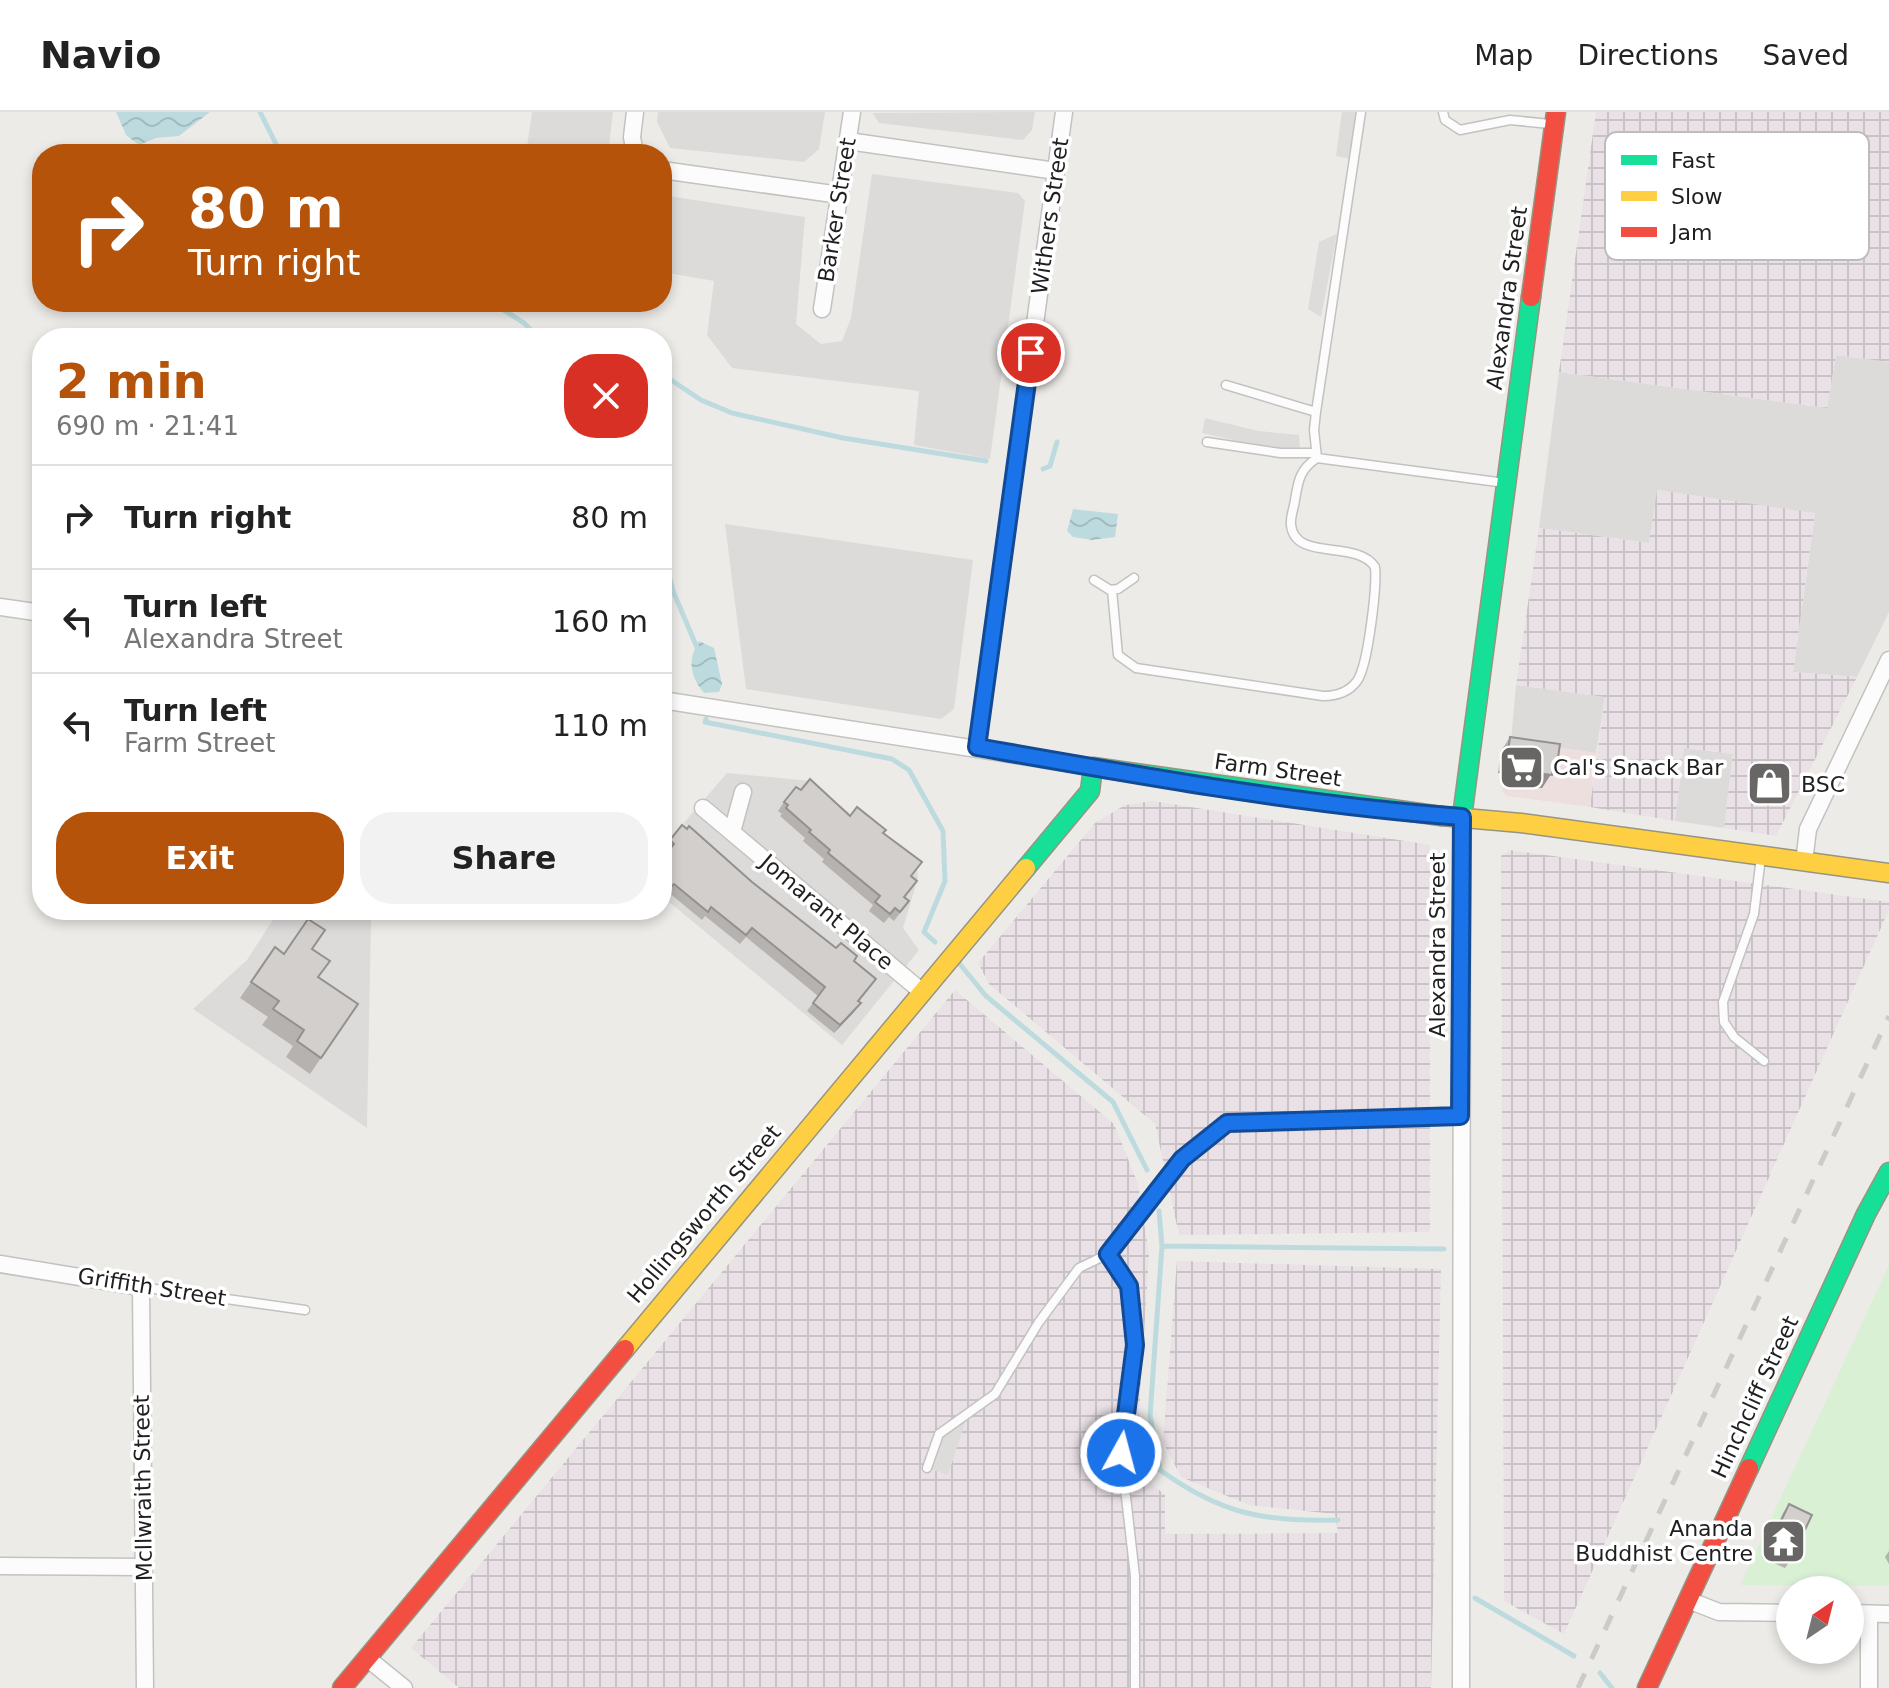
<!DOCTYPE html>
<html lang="en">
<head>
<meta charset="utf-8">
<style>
	:root { --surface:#fff; --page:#f2f2f2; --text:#222; --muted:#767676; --line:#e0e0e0; --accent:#b45309 }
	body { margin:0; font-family:"DejaVu Sans",sans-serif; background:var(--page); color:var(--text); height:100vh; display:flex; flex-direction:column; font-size:30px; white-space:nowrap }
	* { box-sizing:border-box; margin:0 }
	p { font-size:26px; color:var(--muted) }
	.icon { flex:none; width:44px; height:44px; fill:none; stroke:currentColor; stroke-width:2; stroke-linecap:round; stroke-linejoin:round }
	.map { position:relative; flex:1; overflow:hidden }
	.drawer { position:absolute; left:32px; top:216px; width:640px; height:592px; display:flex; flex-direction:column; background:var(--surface); border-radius:32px; box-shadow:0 4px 12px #0003 }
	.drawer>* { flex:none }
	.top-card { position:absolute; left:32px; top:32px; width:640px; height:168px; border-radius:32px; box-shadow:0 4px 12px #0003; background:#b45309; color:#fff; overflow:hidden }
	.needle { width:52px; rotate:35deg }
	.controls { position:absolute; left:1776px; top:1464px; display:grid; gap:16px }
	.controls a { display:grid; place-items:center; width:88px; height:88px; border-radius:50%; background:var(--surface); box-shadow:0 4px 12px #0003; font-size:40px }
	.pin { position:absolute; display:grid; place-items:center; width:68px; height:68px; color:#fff; margin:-34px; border:4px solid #fff; border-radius:50%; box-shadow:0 2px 8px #0007 }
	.me { position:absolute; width:88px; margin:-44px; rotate:7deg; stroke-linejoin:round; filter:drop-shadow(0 0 6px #0008) }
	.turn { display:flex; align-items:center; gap:28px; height:168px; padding:0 24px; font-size:36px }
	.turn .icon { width:104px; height:104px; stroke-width:2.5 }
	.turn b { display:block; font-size:56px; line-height:68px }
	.round { display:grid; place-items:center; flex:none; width:84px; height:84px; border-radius:32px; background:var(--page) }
	.overview { display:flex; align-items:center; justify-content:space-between; height:136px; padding:0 24px }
	h1 { font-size:48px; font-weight:800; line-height:60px; color:var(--accent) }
	.primary-button { display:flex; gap:16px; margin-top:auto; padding:16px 24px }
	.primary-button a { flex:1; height:92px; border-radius:32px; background:var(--accent); color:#fff; font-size:32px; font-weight:800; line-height:92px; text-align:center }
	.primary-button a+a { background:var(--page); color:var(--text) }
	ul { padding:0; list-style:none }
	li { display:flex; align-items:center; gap:24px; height:104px; padding:0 24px; border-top:2px solid var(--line) }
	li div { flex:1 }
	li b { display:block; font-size:30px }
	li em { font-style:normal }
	header { display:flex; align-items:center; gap:48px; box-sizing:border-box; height:112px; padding:0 40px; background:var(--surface); border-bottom:2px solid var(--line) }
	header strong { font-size:38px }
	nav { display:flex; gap:44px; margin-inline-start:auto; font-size:28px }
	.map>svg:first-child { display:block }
</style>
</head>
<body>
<header>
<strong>Navio</strong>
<nav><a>Map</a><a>Directions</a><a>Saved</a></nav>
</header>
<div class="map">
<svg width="1889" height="1576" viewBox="0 0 1889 1576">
	<defs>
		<pattern id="industrial-grid" width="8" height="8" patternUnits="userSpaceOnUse" patternTransform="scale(2)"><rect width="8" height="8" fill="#eae1e7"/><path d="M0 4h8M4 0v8" fill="none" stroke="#c8c1c6"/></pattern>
		<pattern id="water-waves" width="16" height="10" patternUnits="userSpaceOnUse" patternTransform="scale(2)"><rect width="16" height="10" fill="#bddbde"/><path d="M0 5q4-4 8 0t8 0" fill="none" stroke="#a2bcbe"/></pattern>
	</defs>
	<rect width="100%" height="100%" fill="#edebe8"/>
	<path fill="#dcdbd9" d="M532 0H613L608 42H526Z
		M658 0H825L819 37 804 50 670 36 657 10Z
		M1035 0 1032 18 1023 28 879 11 873 1Z
		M872 62 1018 81 1025 89 990 347 914 333 919 279 732 256 707 223 714 169 662 160V83L805 105 796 212 821 232 842 229 851 206Z
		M1836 243 1889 250V500L1857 565 1793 560 1815 402 1657 378 1650 431 1539 416 1559 260 1827 296Z
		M725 412 973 448 954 597 941 607 746 577Z
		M1516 573 1605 585 1596 641 1511 629Z
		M1684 636 1733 642 1724 716 1675 709Z
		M727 661 810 669 917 755 918 766 903 816 919 838 842 933 662 784V736Z
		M279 798 371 808 367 1016 193 897 247 848Z"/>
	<path fill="#eedfdf" d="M1511 629 1596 641 1590 695 1507 684 1502 679Z"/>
	<path fill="url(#industrial-grid)" d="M1596 0H1889V250L1836 243 1827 296 1559 260Z
		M1657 378 1815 401 1793 560 1857 565 1776 724 1724 716 1733 642 1684 636 1675 709 1590 695 1605 585 1516 573 1539 416 1649 431Z
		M1153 689 1430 733V1120L1179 1123 1155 1012 989 872 978 851 1095 711 1125 693Z
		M1509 738 1889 790V798L1564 1522 1504 1489 1501 744Z
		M955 878 1114 1012 1138 1072 1149 1143 1137 1336 1152 1372 1165 1383V1422L1338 1421 1335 1402 1249 1393 1181 1365 1163 1330 1177 1149 1441 1157 1431 1576H459L411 1536Z"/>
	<path fill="#d9f0d5" d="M1889 1153V1474L1740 1473Z"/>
	<path fill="#dddcdb" d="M1342 0H1358L1351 47 1336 44Z
		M1337 122 1321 205 1308 197 1319 130Z
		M1205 306 1258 319 1299 323 1300 338 1255 333 1202 321Z
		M968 1301 948 1363 927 1356 939 1322Z"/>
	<path fill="url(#water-waves)" d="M116 0H210L179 24 156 26 139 33 126 23Z
		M1073 397 1118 402 1115 425 1092 428 1073 425 1067 419Z
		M699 529 714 536 722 572 719 580 704 581C690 565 687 547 699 529Z"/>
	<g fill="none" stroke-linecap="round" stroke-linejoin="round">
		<path stroke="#bddbde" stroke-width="5" d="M260 0 281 42
			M491 190 524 211 539 226
			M662 262 701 288 732 301 843 326 986 349
			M1043 357 1050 354 1057 330
			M662 435 673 479 698 538
			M706 607 705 610 892 647 909 658 943 719 945 769 924 820 935 830
			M959 851 986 884 1113 990 1147 1058
			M1159 1099 1162 1134 1150 1304 1160 1358C1221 1402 1263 1410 1338 1408
			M1162 1134 1444 1137
			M1475 1486 1574 1544
			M1600 1561 1612 1576"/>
		<defs>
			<path id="lane" d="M1361 0 1316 300 1314 318 1317 346 1505 371
				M1443 0 1445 8 1460 18 1510 8 1550 12
				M1226 273 1316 300
				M1207 330 1280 341H1316
				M1094 468 1110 478 1118 477 1134 466
				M1112 478 1118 543 1136 556 1323 584C1337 584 1349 580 1357 569 1368 554 1377 475 1375 455 1357 427 1295 450 1291 413 1290 405 1294 396 1295 388 1298 369 1300 357 1317 346
				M1761 745 1754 802 1723 890 1724 910 1734 925 1764 949
				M1108 1142 1129 1174 1135 1233 1121 1341 1135 1464V1576
				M141 1175 305 1198
				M927 1356 939 1322 995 1282 1039 1210 1079 1156 1108 1142 1182 1047 1227 1011 1460 1004"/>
			<path id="street" d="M635 0 632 25 635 42
				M848 29 1056 59
				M662 58 840 83
				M822 197 852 0
				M0 495 42 501
				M662 588 1093 655
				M977 635 1064 0
				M703 696 921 879
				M732 720 743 680
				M1804 750 1808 717 1889 548
				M0 1152 141 1175 145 1576
				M0 1454 143 1455
				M1688 1488 1719 1500 1790 1501
				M1850 1501 1889 1502
				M367 1546 404 1576
				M1461 1576 1462 705
				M1869 1576V1502"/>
			<path id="fast" d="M1462 705 1531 185
				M1026 756 1090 679 1093 655 1441 704
				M1749 1356 1866 1102 1889 1060"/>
			<path id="slow" d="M1441 704 1521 711 1889 761
				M625 1237 1026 756"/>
			<path id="jam" d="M1531 185 1556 0
				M342 1576 625 1237
				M1647 1576 1749 1356"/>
		</defs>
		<use href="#lane" stroke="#c3c2c0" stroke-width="11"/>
		<use href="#street" stroke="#c3c2c0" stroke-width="19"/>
		<use href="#fast" stroke="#969581" stroke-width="21"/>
		<use href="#slow" stroke="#969581" stroke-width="21"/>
		<use href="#jam" stroke="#969581" stroke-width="21"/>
		<use href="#lane" stroke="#fcfcfc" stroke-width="8"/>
		<use href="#street" stroke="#fcfcfc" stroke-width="16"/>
		<use href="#fast" stroke="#16e098" stroke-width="18"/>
		<use href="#slow" stroke="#ffcf43" stroke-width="18"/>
		<use href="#jam" stroke="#f24e42" stroke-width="18"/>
		<path stroke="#cbcbca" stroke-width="5" stroke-dasharray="16 16" stroke-linecap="butt" d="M1578 1576 1889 904"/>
	</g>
	<path fill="#b5b2af" d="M1510 625 1552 660 1542 676 1504 671 1505 662 1498 661 1501 639Z
		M801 678 883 721 911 764 905 786 909 789 894 809 889 805 884 811 869 799 873 793 822 750 824 747 803 729 805 726 780 704 782 702 778 699 784 690Z
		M670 728 752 770 876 867 859 889 854 900 834 921 807 899 818 884 746 825 740 832 705 804 702 808 668 780 666 783 662 780V747L668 740 664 737Z
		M275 835 284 841 312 837 318 865 358 892 310 962 286 945 293 934 262 913 268 905 240 886Z
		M1789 1392 1791 1447 1785 1456 1762 1446 1783 1401Z
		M1889 1439V1452L1885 1445Z"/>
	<path fill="#93918f" d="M1507 648H1515L1505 662 1498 661Z
		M1553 653H1557L1542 676 1504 671 1513 658Z
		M861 891 854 900 834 921 840 913Z"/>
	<path fill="#d2cfcc" stroke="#93918f" stroke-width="2" d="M1510 625 1560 632 1557 653H1553L1552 663 1513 658 1515 648H1507Z
		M810 667 850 704 857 695 886 718 883 721 922 750 911 764 917 769 904 785 909 789 900 800 895 796 890 802 875 790 880 784 828 741 830 738 809 720 811 718 786 696 788 693 784 690 796 675 801 678Z
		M682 713 687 717 689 714 752 770 836 836 841 831 857 844 854 849 876 867 858 889 861 891 840 913 813 891 825 875 752 816 746 823 711 795 708 800 674 772 672 774 662 766V754L668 746 665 743 674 732 670 728Z
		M308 807 325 818 312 837 330 849 318 865 358 892 321 946 297 929 304 918 273 897 279 889 251 870 275 835 284 842Z
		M1789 1392 1812 1403 1791 1447 1768 1437Z"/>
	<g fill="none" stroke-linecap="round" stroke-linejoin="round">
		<defs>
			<path id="route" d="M1031 241 977 635C1136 663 1301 693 1462 705L1460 1004 1227 1011 1182 1047 1108 1142 1129 1174 1135 1233 1121 1341"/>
		</defs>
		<use href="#route" stroke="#114b97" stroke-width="20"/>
		<use href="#route" stroke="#1a73e8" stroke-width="14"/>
	</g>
	<defs>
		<symbol id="supermarket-square" viewBox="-11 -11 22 22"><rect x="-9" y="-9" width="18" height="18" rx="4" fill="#676665" stroke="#fff"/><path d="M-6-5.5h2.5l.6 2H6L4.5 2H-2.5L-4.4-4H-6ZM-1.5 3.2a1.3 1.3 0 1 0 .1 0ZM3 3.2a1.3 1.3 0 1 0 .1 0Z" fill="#fff"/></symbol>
		<symbol id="shop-square" viewBox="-11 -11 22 22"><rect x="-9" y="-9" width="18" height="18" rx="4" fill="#676665" stroke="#fff"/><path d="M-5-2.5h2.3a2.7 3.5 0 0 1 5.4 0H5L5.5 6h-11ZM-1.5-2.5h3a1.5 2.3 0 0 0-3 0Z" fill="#fff"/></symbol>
		<symbol id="temple-square" viewBox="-11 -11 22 22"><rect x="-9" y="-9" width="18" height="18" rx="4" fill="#676665" stroke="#fff"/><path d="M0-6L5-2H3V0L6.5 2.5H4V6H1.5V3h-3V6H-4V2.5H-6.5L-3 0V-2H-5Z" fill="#fff"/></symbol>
	</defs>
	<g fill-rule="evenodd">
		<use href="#supermarket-square" x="1496" y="630" width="51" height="51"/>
		<use href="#shop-square" x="1744" y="646" width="51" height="51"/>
		<use href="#temple-square" x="1758" y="1404" width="51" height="51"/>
	</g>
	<g text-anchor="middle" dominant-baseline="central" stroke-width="7" stroke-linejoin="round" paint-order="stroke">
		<g font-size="22" fill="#1f1f1f" stroke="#fff">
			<text transform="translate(837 98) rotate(-81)">Barker Street</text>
			<text transform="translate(1050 104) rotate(-82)">Withers Street</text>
			<text transform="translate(1507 186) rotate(-82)">Alexandra Street</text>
			<text transform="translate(1278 658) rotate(8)">Farm Street</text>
			<text transform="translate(827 800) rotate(40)">Jomarant Place</text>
			<text transform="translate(1437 833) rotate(-90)">Alexandra Street</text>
			<text transform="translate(704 1102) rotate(-50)">Hollingsworth Street</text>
			<text transform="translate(152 1175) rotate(9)">Griffith Street</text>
			<text transform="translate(1755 1285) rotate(-65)">Hinchcliff Street</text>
			<text transform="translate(143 1376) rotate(-91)">Mcllwraith Street</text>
		</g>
		<g font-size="22" fill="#1f1f1f" stroke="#fff" text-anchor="start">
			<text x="1553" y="655">Cal's Snack Bar</text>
			<text x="1801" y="672">BSC</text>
			<text x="1753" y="1416" text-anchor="end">Ananda<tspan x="1753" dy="25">Buddhist Centre</tspan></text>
		</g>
	</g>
	<rect x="1605" y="20" width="264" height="128" rx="12" fill="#fff" stroke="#bcbcbc" stroke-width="2"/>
	<rect x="1621" y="43" width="36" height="10" fill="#16e098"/>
	<rect x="1621" y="79" width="36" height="10" fill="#ffcf43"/>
	<rect x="1621" y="115" width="36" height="10" fill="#f24e42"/>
	<g font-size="22" fill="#1f1f1f">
		<text x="1671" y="56">Fast</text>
		<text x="1671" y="92">Slow</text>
		<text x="1671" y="128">Jam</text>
	</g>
</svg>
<div class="controls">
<a><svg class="needle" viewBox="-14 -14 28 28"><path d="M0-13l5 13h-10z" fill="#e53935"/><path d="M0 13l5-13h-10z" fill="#767676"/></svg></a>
</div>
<div class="pin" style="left:1031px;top:241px;background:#d93025"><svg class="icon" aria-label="arrive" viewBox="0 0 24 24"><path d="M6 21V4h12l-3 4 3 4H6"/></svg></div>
<svg class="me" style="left:1121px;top:1341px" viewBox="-20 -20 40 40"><circle r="17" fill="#1a73e8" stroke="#fff" stroke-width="3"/><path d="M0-11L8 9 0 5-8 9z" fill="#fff"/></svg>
<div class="top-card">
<div class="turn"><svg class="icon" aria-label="right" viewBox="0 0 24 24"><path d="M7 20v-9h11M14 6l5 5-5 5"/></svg><div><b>80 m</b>Turn right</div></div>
</div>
<section class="drawer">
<div class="overview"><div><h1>2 min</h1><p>690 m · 21:41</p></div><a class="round" style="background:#d93025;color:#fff"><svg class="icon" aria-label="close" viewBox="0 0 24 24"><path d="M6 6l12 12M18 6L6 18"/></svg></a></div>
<ul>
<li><svg class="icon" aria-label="right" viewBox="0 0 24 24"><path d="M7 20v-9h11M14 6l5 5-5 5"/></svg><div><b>Turn right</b></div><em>80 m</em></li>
<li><svg class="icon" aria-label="left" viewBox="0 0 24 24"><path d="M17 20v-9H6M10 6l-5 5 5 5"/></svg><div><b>Turn left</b><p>Alexandra Street</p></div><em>160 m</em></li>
<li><svg class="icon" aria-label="left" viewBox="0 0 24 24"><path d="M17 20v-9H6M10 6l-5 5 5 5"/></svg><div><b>Turn left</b><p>Farm Street</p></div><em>110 m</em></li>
</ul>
<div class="primary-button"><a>Exit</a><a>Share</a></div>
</section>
</div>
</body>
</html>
